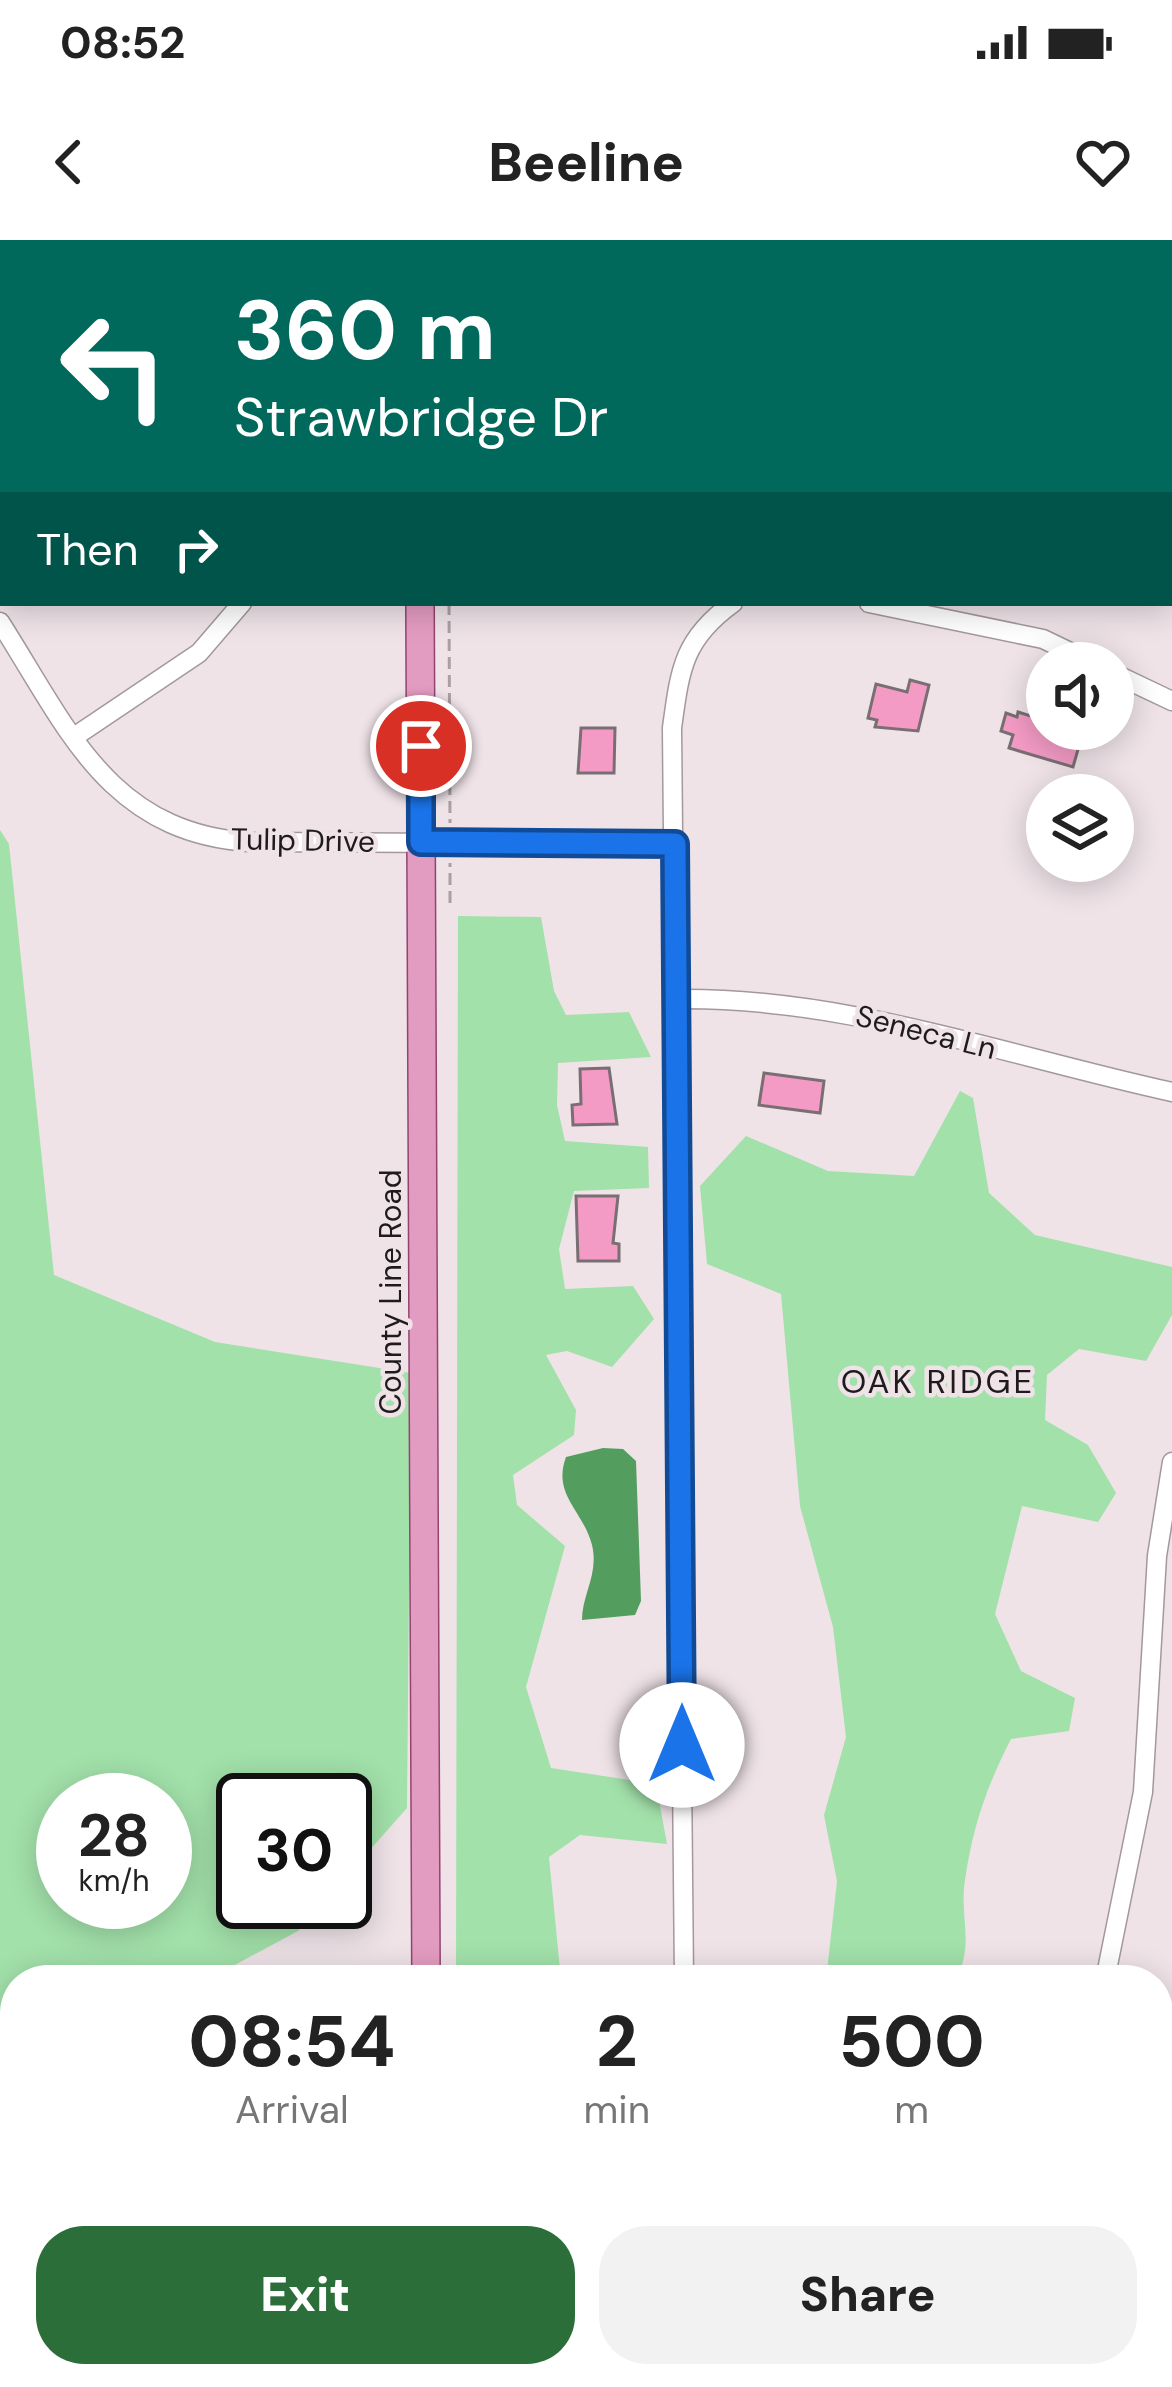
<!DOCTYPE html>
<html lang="en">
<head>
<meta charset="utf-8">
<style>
	:root { --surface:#fff; --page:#f2f2f2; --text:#222; --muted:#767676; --accent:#2b6e39 }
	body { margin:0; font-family:"DM Sans",sans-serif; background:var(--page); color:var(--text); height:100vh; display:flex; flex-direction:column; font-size:45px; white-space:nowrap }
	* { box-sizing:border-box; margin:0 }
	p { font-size:39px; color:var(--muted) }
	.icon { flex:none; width:66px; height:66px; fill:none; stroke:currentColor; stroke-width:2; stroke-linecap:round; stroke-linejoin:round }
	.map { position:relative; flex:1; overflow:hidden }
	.sheet { position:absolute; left:0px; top:1725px; width:1173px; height:423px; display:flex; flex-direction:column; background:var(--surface); border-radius:48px 48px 0 0; box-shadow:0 6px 30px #0003 }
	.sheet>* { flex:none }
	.guide { position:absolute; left:0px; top:0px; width:1173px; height:366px; box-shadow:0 6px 30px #0003; background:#00695c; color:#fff; overflow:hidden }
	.buttons { position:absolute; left:1026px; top:402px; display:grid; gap:24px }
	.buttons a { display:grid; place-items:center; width:108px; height:108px; border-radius:50%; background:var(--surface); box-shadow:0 6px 30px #0003; font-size:60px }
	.speed { position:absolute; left:36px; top:1533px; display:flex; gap:24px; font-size:60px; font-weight:700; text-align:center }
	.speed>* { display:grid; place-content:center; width:156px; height:156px; border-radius:50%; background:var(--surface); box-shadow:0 6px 30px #0003; line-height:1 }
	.speed small { font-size:30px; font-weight:400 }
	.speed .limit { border:6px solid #111; border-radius:18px; background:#fff; color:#111 }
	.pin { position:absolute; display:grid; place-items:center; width:102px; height:102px; color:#fff; margin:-51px; border:6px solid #fff; border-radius:50%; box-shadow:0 3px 12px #0007 }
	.me { position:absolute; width:132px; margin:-66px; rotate:0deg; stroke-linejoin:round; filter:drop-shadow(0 0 9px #0008) }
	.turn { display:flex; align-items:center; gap:42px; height:252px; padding:0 36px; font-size:54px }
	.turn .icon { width:156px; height:156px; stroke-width:2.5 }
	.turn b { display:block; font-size:84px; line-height:102px }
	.then { display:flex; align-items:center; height:114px; padding:0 36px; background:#0003; gap:24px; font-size:45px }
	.eta { display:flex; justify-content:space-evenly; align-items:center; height:204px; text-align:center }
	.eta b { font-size:72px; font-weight:800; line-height:84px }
	.primary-button { display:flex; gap:24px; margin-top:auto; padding:24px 36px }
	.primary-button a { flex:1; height:138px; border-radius:48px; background:var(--accent); color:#fff; font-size:48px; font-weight:800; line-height:138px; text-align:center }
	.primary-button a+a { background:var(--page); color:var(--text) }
	.status { display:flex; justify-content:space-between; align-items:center; height:84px; padding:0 60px; background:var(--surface); direction:ltr }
	.status svg { height:33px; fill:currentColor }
	header { display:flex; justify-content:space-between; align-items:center; height:156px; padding:0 36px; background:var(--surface); font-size:54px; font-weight:800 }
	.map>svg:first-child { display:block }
</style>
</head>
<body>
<div class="status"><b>08:52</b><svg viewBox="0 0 49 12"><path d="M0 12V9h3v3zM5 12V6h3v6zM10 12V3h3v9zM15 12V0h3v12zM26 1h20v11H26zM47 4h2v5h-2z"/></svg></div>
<header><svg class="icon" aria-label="back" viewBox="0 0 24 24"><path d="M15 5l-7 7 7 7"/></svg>Beeline<svg class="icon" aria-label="heart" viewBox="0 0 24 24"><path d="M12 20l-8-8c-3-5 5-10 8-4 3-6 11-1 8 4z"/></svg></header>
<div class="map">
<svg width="1172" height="2147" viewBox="0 0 1172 2147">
	<rect width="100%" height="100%" fill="#efe3e8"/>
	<path fill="#a2e1aa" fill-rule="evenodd" d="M460 0H1172V172L1170 3Z
		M0 590 9 604 54 1035 215 1102 411 1133 407 1568 345 1638V1560H243V1662H324L298 1691 207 1740H15V1870L0 1869ZM63 1560H165V1662H63Z
		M458 676 541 677 554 751 566 775 629 772 651 817 558 823 557 865 565 901 648 907 649 948 574 951 559 1009 565 1049 633 1046 654 1079 612 1127 567 1111 546 1115 576 1170 574 1195 513 1235 517 1265 565 1306 526 1447 551 1528 656 1544 667 1604 580 1595 549 1617 561 1740H456Z
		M960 851 973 858 989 953 1035 995 1172 1027V1075L1146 1121 1079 1109 1047 1135 1045 1180 1088 1205 1116 1253 1098 1282 1022 1266 995 1374 1021 1431 1075 1458 1069 1491 1011 1499C986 1548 973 1586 965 1640 959 1679 975 1701 956 1740H826L837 1641 824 1575 846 1497 833 1387 800 1266 781 1054 707 1024 700 946 746 896 828 931 914 936Z
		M1158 1885H1172V2147H646L608 2133H1158Z
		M0 2026 15 2027V2133H164L163 2147H0Z"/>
	<path fill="#539d5f" d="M603 1208 623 1209 636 1221 641 1361 635 1375 582 1380C582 1354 599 1334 592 1305 583 1270 552 1255 566 1217Z"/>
	<path fill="#f49bc5" stroke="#796f73" stroke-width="3" d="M910 440 929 445 918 491 875 487 877 480 868 478 876 444 907 452Z
		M1018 472 1047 481V489L1083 492 1073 527 1009 508 1013 495 1001 491 1006 473 1017 477Z
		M581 488H615L614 533H578Z
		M609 828 617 884 573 885 572 865 581 864 580 829Z
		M764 833 824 841 820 873 759 865Z
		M576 956H618L613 1003 619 1004V1021H578Z"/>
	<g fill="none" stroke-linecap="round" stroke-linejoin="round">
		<defs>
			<path id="service" d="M1170 300 1172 303"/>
			<path id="minor" d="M367 0 379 3
				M0 74 3 73
				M869 363 1043 399 1093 423
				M0 382C67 487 108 592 248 602L675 604
				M1113 433 1172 461
				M74 497 199 413 242 363
				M677 759C847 757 1007 816 1172 852
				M684 1740 672 488C680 429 683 399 733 363
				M1105 1740 1143 1552 1157 1316 1172 1222
				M116 2133V2147"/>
			<path id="tertiary" d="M1170 191 1172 192"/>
			<path id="primary" d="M417 0V3
				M420 363 426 1740
				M428 2133 429 2147"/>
		</defs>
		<use href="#service" stroke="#a3989c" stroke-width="12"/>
		<use href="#minor" stroke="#a3989c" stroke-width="21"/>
		<use href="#tertiary" stroke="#a3989c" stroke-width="24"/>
		<use href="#primary" stroke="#93446d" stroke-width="30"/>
		<path stroke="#aaa0a4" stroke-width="3" stroke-dasharray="12 6" stroke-linecap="butt" d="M1170 341 1172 345
			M449 363 450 583
			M450 663V623"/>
		<use href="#service" stroke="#fff" stroke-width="9"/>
		<use href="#minor" stroke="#fff" stroke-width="18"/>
		<use href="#tertiary" stroke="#fff" stroke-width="21"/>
		<use href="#primary" stroke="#e39cc1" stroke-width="27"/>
	</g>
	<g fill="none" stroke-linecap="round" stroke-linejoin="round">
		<defs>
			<path id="route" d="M421 506V602L675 604 682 1505"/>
		</defs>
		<use href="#route" stroke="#114b97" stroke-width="30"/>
		<use href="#route" stroke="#1a73e8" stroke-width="21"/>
	</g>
	<g text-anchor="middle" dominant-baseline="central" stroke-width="9" stroke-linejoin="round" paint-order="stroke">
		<g font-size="30" fill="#1f1b1d" stroke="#efe3e8">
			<text transform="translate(303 600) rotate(1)">Tulip Drive</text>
			<text transform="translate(926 792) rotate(14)">Seneca Ln</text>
			<text transform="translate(390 1052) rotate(-90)">County Line Road</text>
		</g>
		<g font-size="33" letter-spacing="3" fill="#1f1b1d" stroke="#efe3e8">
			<text x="938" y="1141">OAK RIDGE</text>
		</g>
	</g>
</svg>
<div class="buttons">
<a><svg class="icon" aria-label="sound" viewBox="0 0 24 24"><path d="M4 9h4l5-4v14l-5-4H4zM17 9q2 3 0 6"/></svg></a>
<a><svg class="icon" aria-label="layers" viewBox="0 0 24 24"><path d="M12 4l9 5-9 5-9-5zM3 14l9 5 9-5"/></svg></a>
</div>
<div class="speed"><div>28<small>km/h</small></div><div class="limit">30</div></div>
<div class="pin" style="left:421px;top:506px;background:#d93025"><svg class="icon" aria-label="arrive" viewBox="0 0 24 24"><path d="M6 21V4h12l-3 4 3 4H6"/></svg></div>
<svg class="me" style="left:682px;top:1505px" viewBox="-20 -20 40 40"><circle r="19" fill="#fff"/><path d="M0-13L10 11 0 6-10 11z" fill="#1a73e8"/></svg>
<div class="guide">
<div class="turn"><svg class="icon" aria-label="left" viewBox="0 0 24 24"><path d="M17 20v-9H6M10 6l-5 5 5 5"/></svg><div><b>360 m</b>Strawbridge Dr</div></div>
<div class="then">Then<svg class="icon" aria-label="right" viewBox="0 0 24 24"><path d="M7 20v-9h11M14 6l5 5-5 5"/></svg></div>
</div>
<section class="sheet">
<div class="eta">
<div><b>08:54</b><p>Arrival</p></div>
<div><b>2</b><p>min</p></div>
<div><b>500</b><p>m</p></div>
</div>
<div class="primary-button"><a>Exit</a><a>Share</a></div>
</section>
</div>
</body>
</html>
